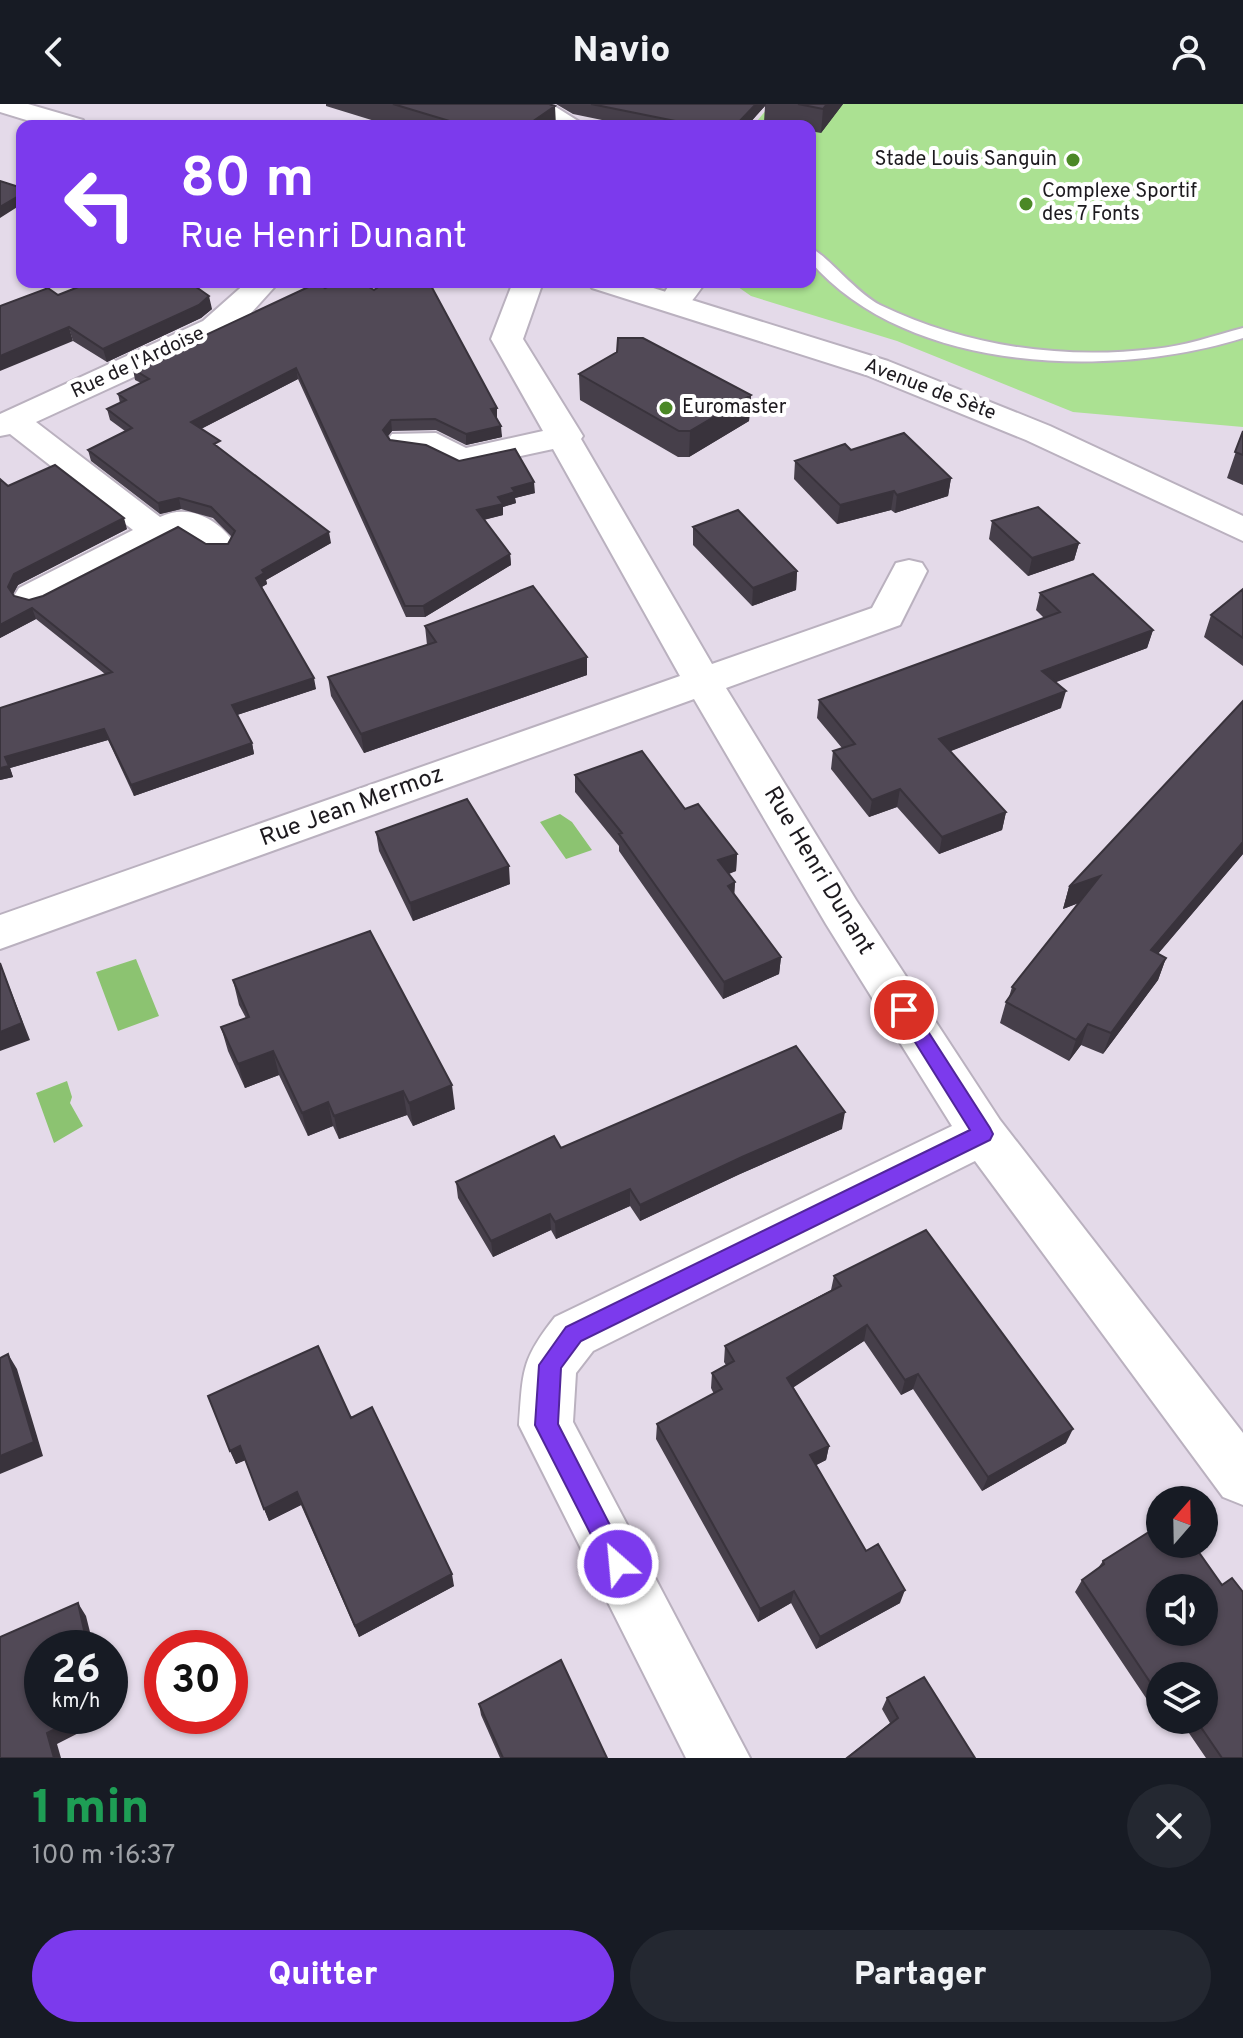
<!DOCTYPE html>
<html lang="fr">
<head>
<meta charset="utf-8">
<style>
	:root { --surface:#171b24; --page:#242831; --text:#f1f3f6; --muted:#9ea1a6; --accent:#7c3aed }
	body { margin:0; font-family:Overpass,sans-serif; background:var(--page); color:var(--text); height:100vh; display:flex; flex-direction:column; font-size:30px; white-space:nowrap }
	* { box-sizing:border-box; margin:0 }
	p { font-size:26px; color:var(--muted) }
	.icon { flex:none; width:44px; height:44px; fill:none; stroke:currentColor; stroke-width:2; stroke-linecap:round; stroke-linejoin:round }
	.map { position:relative; height:1654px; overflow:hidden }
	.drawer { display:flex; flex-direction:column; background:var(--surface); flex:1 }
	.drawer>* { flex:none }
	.top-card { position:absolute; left:16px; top:16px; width:800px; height:168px; border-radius:16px; box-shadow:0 2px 6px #0004; background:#7c3aed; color:#fff; overflow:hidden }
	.needle { width:52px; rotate:20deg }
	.fabs { position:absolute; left:1146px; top:1382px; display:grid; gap:16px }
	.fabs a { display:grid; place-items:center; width:72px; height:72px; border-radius:50%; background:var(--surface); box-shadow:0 2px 6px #0004; font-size:40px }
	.speed { position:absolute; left:24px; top:1526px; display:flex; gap:16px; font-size:40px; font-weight:700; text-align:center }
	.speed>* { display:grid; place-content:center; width:104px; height:104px; border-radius:50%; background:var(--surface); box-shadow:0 2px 6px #0004; line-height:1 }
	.speed small { font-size:20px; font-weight:400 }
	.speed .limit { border:12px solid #d22; background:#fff; color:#111 }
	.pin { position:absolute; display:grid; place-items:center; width:68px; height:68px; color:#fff; margin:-34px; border:4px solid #fff; border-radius:50%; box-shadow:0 2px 8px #0007 }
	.me { position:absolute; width:88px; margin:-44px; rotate:333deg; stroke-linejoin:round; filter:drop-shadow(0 0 6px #0008) }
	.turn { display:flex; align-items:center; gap:28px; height:168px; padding:0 32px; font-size:36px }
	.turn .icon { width:104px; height:104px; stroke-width:2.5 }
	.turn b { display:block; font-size:56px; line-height:68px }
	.round { display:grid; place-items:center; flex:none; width:84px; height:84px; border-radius:42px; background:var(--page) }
	.head { display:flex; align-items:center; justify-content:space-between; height:136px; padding:0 32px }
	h1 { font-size:48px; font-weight:800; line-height:60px; color:#1e9e55 }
	.cta { display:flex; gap:16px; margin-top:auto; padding:16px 32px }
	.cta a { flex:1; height:92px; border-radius:48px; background:var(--accent); color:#fff; font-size:32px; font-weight:800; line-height:92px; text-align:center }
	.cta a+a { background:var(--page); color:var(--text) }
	header { display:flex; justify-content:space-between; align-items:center; height:104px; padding:0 32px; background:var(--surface); font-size:36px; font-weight:800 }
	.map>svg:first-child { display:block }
</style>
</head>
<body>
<header><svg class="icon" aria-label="back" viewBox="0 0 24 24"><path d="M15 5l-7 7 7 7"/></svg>Navio<svg class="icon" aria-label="person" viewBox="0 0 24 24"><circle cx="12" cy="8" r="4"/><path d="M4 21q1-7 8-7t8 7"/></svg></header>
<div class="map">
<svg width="1243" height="1654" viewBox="0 0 1243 1654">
	<rect width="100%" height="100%" fill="#e4dae9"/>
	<path fill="#abe192" d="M771 0H1243V323L1073 308 897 237 751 192 731 178H810V22H753Z"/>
	<path fill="#8cc371" d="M560 710 572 718 592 746 566 755 540 718Z
		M136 855 159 912 118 927 96 868Z
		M67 977 72 993 70 999 83 1022 54 1039 36 989Z"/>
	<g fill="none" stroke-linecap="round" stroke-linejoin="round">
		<defs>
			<path id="lane" d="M810 144C824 148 856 189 880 201 965 242 1060 256 1154 245 1185 242 1213 232 1243 224V234C1111 275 907 270 810 157Z"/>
			<path id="street" d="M518 0H551L586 22H553Z
				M247 178H279L241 220 225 231 36 318 160 413C188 399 218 414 235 440L230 448C208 453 197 443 181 430L45 500 32 504 19 500 14 492 19 484 133 426 10 330 0 332V310L203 217Z
				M513 178H543L523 235 583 332 581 335 712 560 872 504 896 459 909 456 922 459 927 467 900 521 726 584 856 796 1000 1016 1243 1329V1401L1223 1393 975 1057 593 1247 576 1269 573 1318 750 1654H686L519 1321C523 1267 521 1256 555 1213L952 1022 826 820 694 595 0 845V811L680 572 553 345 461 365 428 349 392 344 387 337 392 330 436 329 466 344 543 327 491 235Z
				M671 178H701L702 183C691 199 683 211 662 205L658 199Z"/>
			<path id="secondary" d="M0 0H28L83 16 87 22H46L0 8Z
				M588 178H634L888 257 1050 322 1243 412V437L1026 336 866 271 592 184Z"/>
		</defs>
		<use href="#lane" stroke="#bab1bf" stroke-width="4"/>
		<use href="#street" stroke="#bab1bf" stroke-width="4"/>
		<use href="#secondary" stroke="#bab1bf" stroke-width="4"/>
		<use href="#lane" fill="#fff" fill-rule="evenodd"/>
		<use href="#street" fill="#fff" fill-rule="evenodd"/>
		<use href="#secondary" fill="#fff" fill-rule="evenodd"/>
	</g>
	<path fill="#463f4a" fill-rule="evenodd" d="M326 0H549L556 22H391L326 2Z
		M556 0H843L821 29 810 27V22H786L764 18 765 2 747 22H631L573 10Z
		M317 179 497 315 502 333 466 341 436 326 392 327 388 332 390 336 459 357 535 389 515 394 516 399 503 403V411L484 416 510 450 511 461 425 513H406L298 275 201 325 221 346 331 439 266 476 267 480 262 483 316 585 237 611 252 639 254 650 134 692 108 636 10 664 13 673 0 676V604L105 570 36 515 0 534 8 382 127 425 18 481 13 490 14 492 29 496 206 440H228L232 433 213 414 181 405 160 410 91 357 88 346 125 327 110 316 107 305 120 299 118 290 141 279 135 276 133 265Z
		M58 191 212 205 201 214 107 258 73 237Z
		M579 270 751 291 749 317 689 353H678L580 296Z
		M1243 327V381L1227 374Z
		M851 346 951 374 948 392 895 409 891 406 837 420 794 375 795 357Z
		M992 417 1079 439 1074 456 1028 472 989 435Z
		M693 423 797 467 796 486 752 502 693 441Z
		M1243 485V562L1204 533 1211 511Z
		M1040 489 1153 526 1147 544 1055 578 1061 604 950 647 1006 708 1002 726 939 750 897 703 869 713 831 665 833 647 842 644 817 614 819 596 1044 514 1036 506Z
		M425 522 587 571 364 649 331 592 328 573 427 541Z
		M575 671 685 705 737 750 736 767 729 770 735 778 734 790 781 853 779 870 723 895 619 747V742L575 688Z
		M376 728 510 780 413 817 379 747Z
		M1243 750 1158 850 1166 854 1158 876 1103 950 1081 941 1069 957 1000 919 1006 898 1009 893 1012 883 1079 799 1063 805 1069 783Z
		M233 876 455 1005 413 1022 407 1011 339 1035 333 1022 308 1032 279 971 245 984 228 947 221 923 246 914 239 901Z
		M842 1025 740 1070 640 1117 630 1102 556 1135 551 1126 493 1153 458 1094 456 1078 561 1044Z
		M834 1172 1066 1339 982 1387 913 1285 901 1291 864 1237 793 1283 829 1342 826 1356 816 1361 866 1447 900 1499 816 1545 791 1499 758 1518 656 1335 657 1320 714 1290 711 1284 712 1269 726 1261 724 1258 725 1242 831 1186Z
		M208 1292 351 1314 454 1482 359 1533 301 1401 269 1417 245 1356 236 1360Z
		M1160 1421V1440H1193L1222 1481 1232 1474 1243 1488V1654H1206L1180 1616H1204V1572H1160V1587L1146 1594 1075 1488 1082 1476 1098 1464 1103 1457ZM1160 1484H1204V1528H1160Z
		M887 1594 975 1654H846L890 1619 882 1605Z
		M479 1600 607 1654H500L481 1611Z"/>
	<path fill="#39333c" d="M756 0H766L765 2 747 22H735Z
		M827 0H843L821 29 823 5Z
		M555 2 556 22H526Z
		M22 90V100L0 114V103Z
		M209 192 212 205 201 214 107 258 103 245Z
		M69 223 73 237 0 267V252Z
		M296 264 298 275 193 329 191 318Z
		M751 291 749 317 689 353 690 327Z
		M497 304V315L491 305Z
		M391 316 392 327 384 337 383 326Z
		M501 322 502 333 466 341V330Z
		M951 374 948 392 895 409 897 391Z
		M534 378 535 389 515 394 516 399 503 403V411L478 417 477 406 512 384Z
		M894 387 891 406 837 420 840 401Z
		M179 394 181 405 160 410 158 399Z
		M124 414 127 425 18 481 11 494 8 483 14 470Z
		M329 428 331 439 266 476 267 480 258 485 256 474 262 466Z
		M1079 439 1074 456 1028 472 1032 454Z
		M510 450 511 461 425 513 423 502Z
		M797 467 796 486 752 502 753 484Z
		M32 504 36 515 0 534V521Z
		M1153 526 1147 544 1038 585 1042 567Z
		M587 553V571L364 649 361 630Z
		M314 574 316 585 234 612 232 601Z
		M1066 587 1061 604 936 653 939 635Z
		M104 625 108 636 10 664 13 673 0 676V664L5 653Z
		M252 639 254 650 134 692 131 681Z
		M900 685 897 703 869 713 872 696Z
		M1006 708 1002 726 939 750 942 733Z
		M1243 738V750L1143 867 1151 846Z
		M737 750 736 767 717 773 718 756Z
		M509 762 510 780 413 817 410 799Z
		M1100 772 1093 793 1063 805 1069 783Z
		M735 778 734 795 728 782Z
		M781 853 779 870 723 895 724 878Z
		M1166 854 1158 876 1103 950 1111 929Z
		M0 859 30 936 0 947Z
		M1088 920 1081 941 1069 957 1076 936Z
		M273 947 279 971 245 984 238 960Z
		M452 981 455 1005 413 1022 409 999Z
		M403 987 407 1011 339 1035 334 1012Z
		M328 998 333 1022 308 1032 302 1009Z
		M845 1008 842 1025 740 1070 640 1117V1101L742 1053Z
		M630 1085V1102L556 1135 555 1118Z
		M550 1110 551 1126 493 1153 491 1137Z
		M867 1221 864 1237 785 1289 787 1274Z
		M8 1250 17 1265 43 1352 0 1370V1352Z
		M918 1270 913 1285 901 1291 905 1276Z
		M1073 1325 1066 1339 982 1387 988 1373Z
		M240 1342 246 1356 236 1360 230 1347Z
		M829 1342 826 1356 807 1366 810 1351Z
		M297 1388 301 1401 269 1417 264 1405Z
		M452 1470 454 1482 359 1533 355 1522Z
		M905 1486 900 1499 816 1545 820 1533Z
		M794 1487 791 1499 758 1518 760 1505Z
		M78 1499 86 1512 94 1544H88Z
		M1160 1580V1586L1146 1594 1154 1584Z
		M82 1612H110V1613L57 1640 61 1654H54L47 1629Z"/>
	<path fill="#514956" stroke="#39333c" stroke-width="2" fill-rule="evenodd" d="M393 0H549L555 2 526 22H466Z
		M591 0H756L735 22H700Z
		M798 0H827L823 5Z
		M0 77 22 84V90L0 103Z
		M91 178H189L209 192 199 201 103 245 69 223 0 252V202L48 184 58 191Z
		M339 178H361L374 186 385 178H429L497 304 491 305 501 322 466 330 435 315 391 316 383 326 390 336 426 341 459 357 515 345 534 378 512 384 515 388 498 393 503 400 477 406 510 450 423 502H405L296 264 191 318 220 337 214 340 329 428 262 466 264 469 256 474 314 574 232 601 252 639 131 681 104 625 5 653 9 662 0 664V604L112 568 32 504 0 521V375L8 382 55 361 124 414 14 470 8 483 14 492 29 496 43 492 178 423 206 440H228L235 427 211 403 179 394 158 399 88 346 132 324 107 305 126 296 118 290 149 275 133 265 317 179 325 184Z
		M618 234H643L751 291 690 327H679L579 270 617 248Z
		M1243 327V351L1235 348Z
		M904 329 951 374 897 391 894 387 840 401 795 357 845 340 851 346Z
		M1038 403 1079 439 1032 454 992 417Z
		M738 406 797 467 753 484 693 423Z
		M1093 470 1153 526 1042 567 1066 587 939 635 1006 708 942 733 900 685 872 696 833 647 855 640 819 596 1060 508 1040 489Z
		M533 482 587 553 361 630 328 573 436 538 425 522Z
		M1243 485V534L1211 511Z
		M1243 597V738L1151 846 1166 854 1111 929 1088 920 1076 936 1006 898 1015 885 1012 883 1100 772 1069 783Z
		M642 647 685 705 698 700 737 750 718 756 735 778 728 782 781 853 724 878 619 730 622 729 575 671Z
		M467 695 509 762 410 799 376 728Z
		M370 827 452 981 409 999 403 987 334 1012 328 998 302 1009 273 947 238 960 221 923 249 913 233 876Z
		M0 859 22 919 0 928Z
		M796 942 845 1008 742 1053 640 1101 630 1085 555 1118 550 1110 491 1137 456 1078 554 1032 561 1044Z
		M926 1126 1073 1325 988 1373 918 1270 905 1276 867 1221 787 1274 829 1342 810 1351 866 1447 878 1440 905 1486 820 1533 794 1487 760 1505 657 1320 722 1285 712 1269 734 1257 725 1242 841 1182 834 1172Z
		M318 1242 351 1314 372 1303 452 1470 355 1522 297 1388 264 1405 240 1342 230 1347 208 1292Z
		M8 1250 34 1338 0 1352V1254Z
		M1160 1421V1440H1193L1222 1481 1232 1474 1243 1488V1654H1222L1196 1616H1204V1572H1160V1580L1154 1584 1082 1476 1104 1460 1103 1457ZM1160 1484H1204V1528H1160Z
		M78 1499 88 1544H42V1612H82L47 1629 54 1654H0V1533Z
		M561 1556 607 1654H503L479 1600Z
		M924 1573 975 1654H847L898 1614 887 1594Z"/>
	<path fill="#7c3aed" stroke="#51269a" stroke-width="2" d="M904 899 911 901 990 1024 993 1030 990 1036 581 1237 561 1264 558 1320 630 1460 626 1468 618 1472 610 1468 535 1321 539 1261 566 1223 970 1026 895 906Z"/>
	<g fill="#4b8826" stroke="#fff" stroke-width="3">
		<circle cx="1073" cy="56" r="8"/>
		<circle cx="1026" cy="100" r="8"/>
		<circle cx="666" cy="304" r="8"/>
	</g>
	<g text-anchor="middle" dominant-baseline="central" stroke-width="8" stroke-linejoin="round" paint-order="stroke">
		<g font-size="20" fill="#1d1a1f" stroke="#fff" text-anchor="start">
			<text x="1057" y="56" text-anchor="end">Stade Louis Sanguin</text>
			<text x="1042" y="88">Complexe Sportif<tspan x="1042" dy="23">des 7 Fonts</tspan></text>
			<text x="682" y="304">Euromaster</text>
		</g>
		<g font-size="20" fill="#1d1a1f" stroke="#fff">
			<text transform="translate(138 259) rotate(-25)">Rue de l'Ardoise</text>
			<text transform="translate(930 286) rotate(21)">Avenue de Sète</text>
		</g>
		<g font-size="24" fill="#1d1a1f" stroke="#fff">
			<text transform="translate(352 703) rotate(-20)">Rue Jean Mermoz</text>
			<text transform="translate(818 767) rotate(59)">Rue Henri Dunant</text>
		</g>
	</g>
</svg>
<div class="fabs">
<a><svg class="needle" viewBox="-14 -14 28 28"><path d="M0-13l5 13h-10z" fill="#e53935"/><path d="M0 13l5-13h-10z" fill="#9ea1a6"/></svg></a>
<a><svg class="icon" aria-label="sound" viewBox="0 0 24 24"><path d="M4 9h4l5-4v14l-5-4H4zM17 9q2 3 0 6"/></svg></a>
<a><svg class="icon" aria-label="layers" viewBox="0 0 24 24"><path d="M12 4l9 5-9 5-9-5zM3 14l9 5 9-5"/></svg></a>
</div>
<div class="speed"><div>26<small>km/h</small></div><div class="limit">30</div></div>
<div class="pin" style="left:904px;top:906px;background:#d93025"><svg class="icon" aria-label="arrive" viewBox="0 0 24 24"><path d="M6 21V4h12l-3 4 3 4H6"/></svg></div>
<svg class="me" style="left:618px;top:1460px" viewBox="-20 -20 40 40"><circle r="17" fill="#7c3aed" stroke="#fff" stroke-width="3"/><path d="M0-11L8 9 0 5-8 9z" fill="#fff"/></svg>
<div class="top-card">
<div class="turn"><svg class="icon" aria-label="left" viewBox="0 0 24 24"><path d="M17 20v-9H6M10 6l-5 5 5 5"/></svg><div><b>80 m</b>Rue Henri Dunant</div></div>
</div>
</div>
<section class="drawer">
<div class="head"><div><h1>1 min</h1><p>100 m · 16:37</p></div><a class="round"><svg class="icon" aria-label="close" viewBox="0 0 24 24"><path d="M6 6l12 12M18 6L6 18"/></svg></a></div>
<div class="cta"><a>Quitter</a><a>Partager</a></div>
</section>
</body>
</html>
